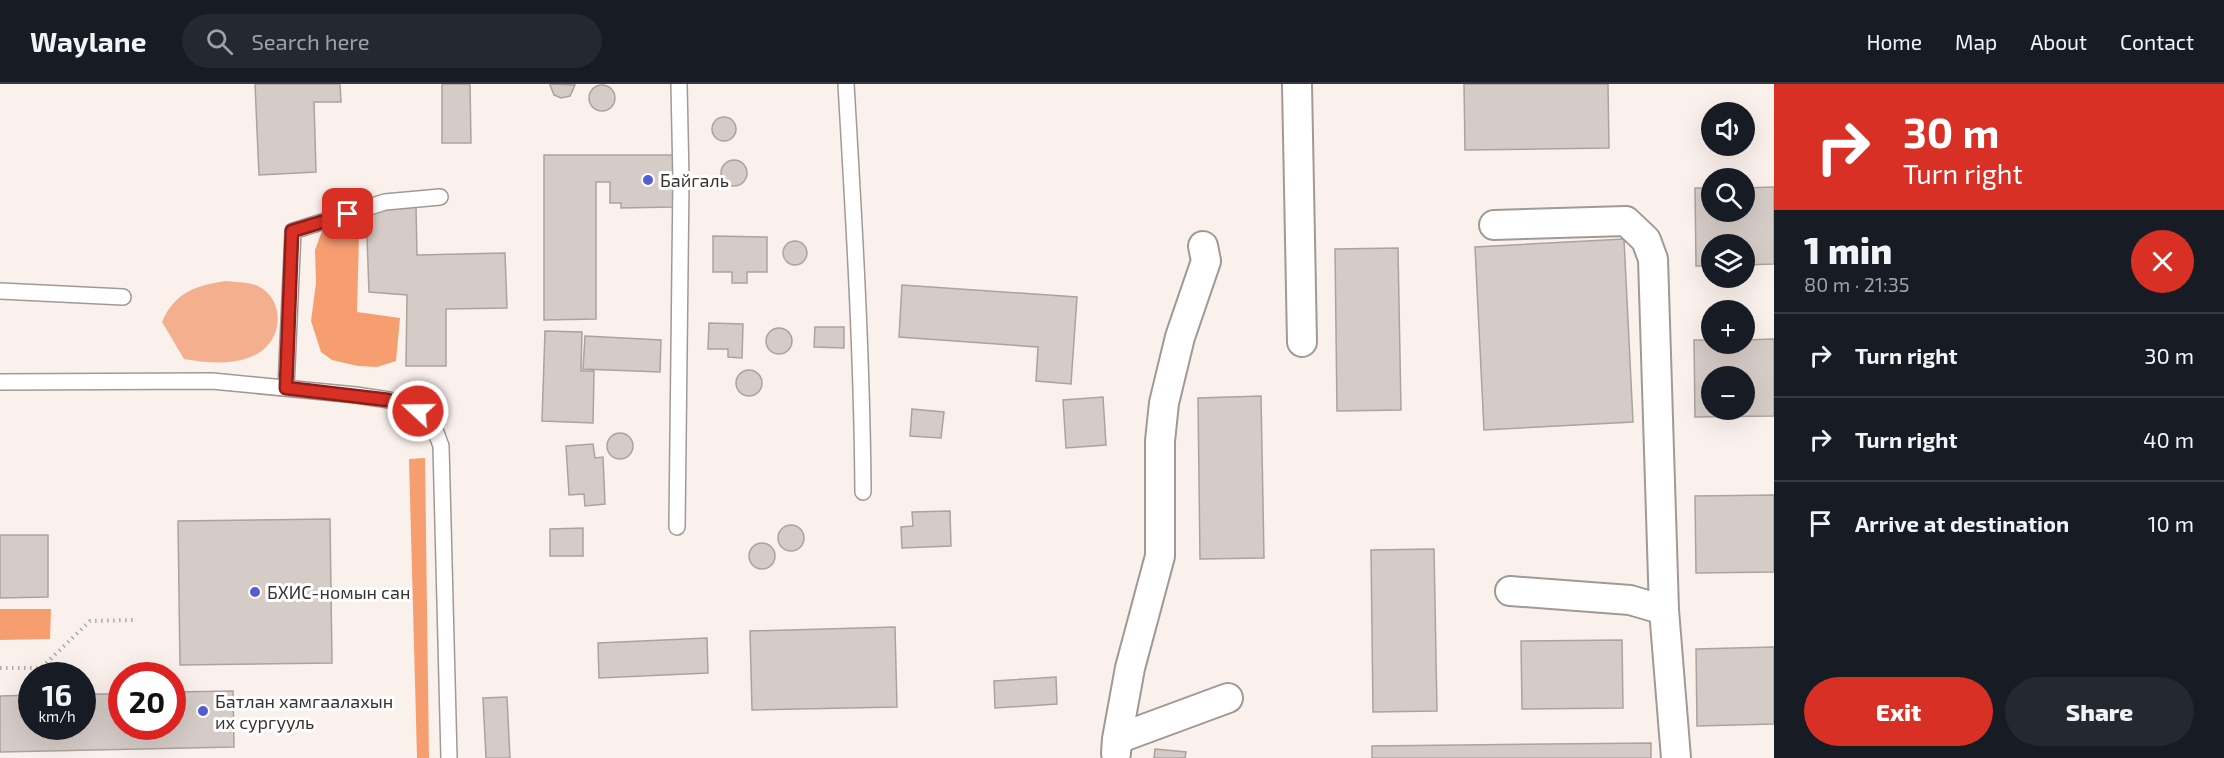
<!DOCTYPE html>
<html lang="en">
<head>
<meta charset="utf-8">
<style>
	:root { --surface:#171b24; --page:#242831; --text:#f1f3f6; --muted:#9ea1a6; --line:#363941; --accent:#d93025 }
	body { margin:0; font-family:"Exo 2",sans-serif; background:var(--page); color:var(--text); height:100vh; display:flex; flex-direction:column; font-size:22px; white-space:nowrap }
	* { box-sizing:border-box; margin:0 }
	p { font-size:20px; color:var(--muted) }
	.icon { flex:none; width:33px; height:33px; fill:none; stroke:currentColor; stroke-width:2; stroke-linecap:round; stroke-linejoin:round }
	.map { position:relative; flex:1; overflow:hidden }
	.details { display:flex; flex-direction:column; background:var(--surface); width:450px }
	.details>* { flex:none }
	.banner { background:#d93025; color:#fff; overflow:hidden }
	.fabs { position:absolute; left:1701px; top:18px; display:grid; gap:12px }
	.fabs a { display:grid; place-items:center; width:54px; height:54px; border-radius:50%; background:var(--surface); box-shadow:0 6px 24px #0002; font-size:30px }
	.speed { position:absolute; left:18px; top:578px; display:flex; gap:12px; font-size:30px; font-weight:700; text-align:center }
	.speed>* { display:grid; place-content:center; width:78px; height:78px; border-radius:50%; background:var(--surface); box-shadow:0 6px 24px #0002; line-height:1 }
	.speed small { font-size:15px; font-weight:400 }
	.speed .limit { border:9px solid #d22; background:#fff; color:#111 }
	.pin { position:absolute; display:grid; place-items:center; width:51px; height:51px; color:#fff; margin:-26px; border-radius:12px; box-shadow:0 3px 9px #0006 }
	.me { position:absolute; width:66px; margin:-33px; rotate:291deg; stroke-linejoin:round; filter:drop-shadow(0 0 4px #0008) }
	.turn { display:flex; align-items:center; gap:21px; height:126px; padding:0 30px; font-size:27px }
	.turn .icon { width:78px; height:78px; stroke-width:2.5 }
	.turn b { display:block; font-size:42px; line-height:51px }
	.round { display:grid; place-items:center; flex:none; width:63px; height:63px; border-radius:32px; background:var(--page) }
	.summary { display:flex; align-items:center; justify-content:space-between; height:102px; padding:0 30px }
	h1 { font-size:36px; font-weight:800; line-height:45px }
	.cta { display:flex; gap:12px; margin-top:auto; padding:12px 30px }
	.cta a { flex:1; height:69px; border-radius:36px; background:var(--accent); color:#fff; font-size:24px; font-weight:800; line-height:69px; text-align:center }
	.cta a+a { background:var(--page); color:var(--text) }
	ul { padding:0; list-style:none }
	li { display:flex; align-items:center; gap:18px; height:84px; padding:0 30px; border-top:2px solid var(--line) }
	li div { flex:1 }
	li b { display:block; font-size:22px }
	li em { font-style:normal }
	header { display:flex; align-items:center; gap:36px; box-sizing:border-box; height:84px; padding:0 30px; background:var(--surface); border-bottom:2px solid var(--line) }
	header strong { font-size:28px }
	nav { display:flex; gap:33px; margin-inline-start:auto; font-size:21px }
	.search { width:420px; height:54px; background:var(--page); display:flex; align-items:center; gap:15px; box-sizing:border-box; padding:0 21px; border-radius:33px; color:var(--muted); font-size:22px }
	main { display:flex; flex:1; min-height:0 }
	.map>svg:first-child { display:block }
</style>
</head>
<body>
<header>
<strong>Waylane</strong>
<div class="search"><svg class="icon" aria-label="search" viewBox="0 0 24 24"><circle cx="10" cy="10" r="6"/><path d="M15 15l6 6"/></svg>Search here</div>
<nav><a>Home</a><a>Map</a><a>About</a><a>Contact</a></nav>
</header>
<main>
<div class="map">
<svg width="1774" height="674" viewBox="0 0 1774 674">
	<rect width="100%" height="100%" fill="#fbf1ec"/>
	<path fill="#f4b08e" d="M225 197C235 198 249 198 258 202 286 216 283 256 257 270 235 282 207 279 184 275L162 238C175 208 195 202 225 197Z"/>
	<path fill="#f79e70" d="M354 140 359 152 357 228 400 234 396 277 377 283 358 282 332 276 321 268 311 237 316 199 315 166 322 147 339 141Z
		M425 374 429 674H417L409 375Z
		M0 525H51L50 555 0 556Z"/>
	<path fill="#d6ccc7" stroke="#aca29e" stroke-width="1.5" fill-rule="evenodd" d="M255 0H340L341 18H314L316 88 259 91Z
		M442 0H470L471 59H442Z
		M1464 0H1608L1609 64 1465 66Z
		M550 1V0L575 1 570 12 561 14 554 11Z
		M589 14a13 13 0 1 1 26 0a13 13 0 1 1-26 0Z
		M712 45a12 12 0 1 1 24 0a12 12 0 1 1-24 0Z
		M544 71H673V123L621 124V119H610V98H596V235L544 236Z
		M721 89a13 13 0 1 1 26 0a13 13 0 1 1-26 0Z
		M1774 103V180L1744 181V160H1712V182H1696L1695 104H1712V128H1744V104Z
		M416 123 417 171 505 169 507 224 446 225V282H406L407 211 369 208 366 125Z
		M713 152 767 153V188H747V199H732V188H713Z
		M1624 155 1633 338 1484 346 1475 163Z
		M783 169a12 12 0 1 1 24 0a12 12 0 1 1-24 0Z
		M1398 164 1401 326 1337 327 1335 165Z
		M902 201 1077 213 1071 300 1036 297 1038 263 899 253Z
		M709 239 743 240 742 274 728 273V265H708Z
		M815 243H844V264L814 263Z
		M766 257a13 13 0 1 1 26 0a13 13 0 1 1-26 0Z
		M545 247 582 248 581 287H594L593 339 542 337Z
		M585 252 661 256 660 288 583 285Z
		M1774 255V332L1695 333 1694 256H1712V260H1744V256ZM1712 292H1744V326H1712Z
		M736 299a13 13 0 1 1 26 0a13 13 0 1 1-26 0Z
		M1261 312 1264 474 1200 475 1198 314Z
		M1103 313 1106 361 1066 364 1063 316Z
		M912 325 944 328 941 354 910 352Z
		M607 362a13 13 0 1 1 26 0a13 13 0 1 1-26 0Z
		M593 360 595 374 603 373 605 420 585 422 584 410 569 411 566 362Z
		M1774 411V488L1696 489 1695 412Z
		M950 427 951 462 902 464 901 443 913 442 912 428Z
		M330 435 332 579 180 581 178 437Z
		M778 454a13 13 0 1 1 26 0a13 13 0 1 1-26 0Z
		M583 444V472H550V445Z
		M0 451H48V513L0 514Z
		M749 472a13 13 0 1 1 26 0a13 13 0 1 1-26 0Z
		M1434 465 1437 627 1373 628 1371 466Z
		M895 543 897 623 752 626 750 547Z
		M707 554 708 589 599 594 598 559Z
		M1622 556 1623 624 1522 625 1521 557Z
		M1774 563V640L1697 642 1696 565Z
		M1056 593 1057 620 995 624 994 597Z
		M233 607 234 663 0 668V612L32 611V642H82V610H122V642H172V608Z
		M507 613 510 674H486L483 614Z
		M1651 659V674H1372V662Z
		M1155 665 1186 668 1185 674H1154Z"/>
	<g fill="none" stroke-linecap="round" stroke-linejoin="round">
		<defs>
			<path id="lane" d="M846 0C854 136 862 272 863 408
				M0 207 123 213
				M0 298 212 297 356 311 389 316 418 327 434 343 441 362 449 674
				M286 304 293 147 385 118 440 113
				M677 443 681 95 679 0"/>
			<path id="street" d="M1297 0 1302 258
				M1494 141 1626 137 1646 156 1653 175 1664 526
				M1510 507 1630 516 1664 526 1676 674
				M1117 655 1130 584 1160 472V357L1164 319 1180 253 1206 177 1203 162
				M1116 669 1117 655 1228 614"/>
		</defs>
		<use href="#lane" stroke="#a29995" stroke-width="18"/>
		<use href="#street" stroke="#a29995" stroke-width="32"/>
		<path stroke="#b1a9a5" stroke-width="4" stroke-dasharray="1.5 4.5" stroke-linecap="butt" d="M0 584H41L90 537 135 536"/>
		<use href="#lane" stroke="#fff" stroke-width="15"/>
		<use href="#street" stroke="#fff" stroke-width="28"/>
	</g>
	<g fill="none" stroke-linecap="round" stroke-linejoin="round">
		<defs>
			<path id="route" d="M348 130 292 147 286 304 388 316 418 327"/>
		</defs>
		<use href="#route" stroke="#8d1f18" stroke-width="15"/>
		<use href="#route" stroke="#d93025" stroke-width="10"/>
	</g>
	<g fill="#565dd4" stroke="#fff" stroke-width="2">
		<circle cx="648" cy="96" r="6"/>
		<circle cx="255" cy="508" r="6"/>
		<circle cx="203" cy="627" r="6"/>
	</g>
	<g text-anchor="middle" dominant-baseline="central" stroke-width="6" stroke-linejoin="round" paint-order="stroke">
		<g font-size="18" fill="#383433" stroke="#fff" text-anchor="start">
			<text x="660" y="96">Байгаль</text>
			<text x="267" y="508">БХИС-номын сан</text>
			<text x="215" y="617">Батлан хамгаалахын<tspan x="215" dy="21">их сургууль</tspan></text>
		</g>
	</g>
</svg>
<div class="fabs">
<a><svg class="icon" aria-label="sound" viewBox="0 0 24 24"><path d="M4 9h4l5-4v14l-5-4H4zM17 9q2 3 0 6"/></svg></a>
<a><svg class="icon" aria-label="search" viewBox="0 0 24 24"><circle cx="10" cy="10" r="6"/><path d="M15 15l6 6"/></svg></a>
<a><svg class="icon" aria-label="layers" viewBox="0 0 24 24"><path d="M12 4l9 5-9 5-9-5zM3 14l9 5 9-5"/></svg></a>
<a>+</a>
<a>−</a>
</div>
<div class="speed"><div>16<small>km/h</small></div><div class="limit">20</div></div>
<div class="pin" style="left:348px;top:130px;background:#d93025"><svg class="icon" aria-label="arrive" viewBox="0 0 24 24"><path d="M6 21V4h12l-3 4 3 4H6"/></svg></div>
<svg class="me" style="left:418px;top:327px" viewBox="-20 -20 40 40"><circle r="17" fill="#d93025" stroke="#fff" stroke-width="3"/><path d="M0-11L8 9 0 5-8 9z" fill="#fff"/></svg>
</div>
<section class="details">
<div class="banner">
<div class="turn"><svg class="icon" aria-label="right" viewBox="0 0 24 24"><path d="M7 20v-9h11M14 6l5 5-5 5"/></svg><div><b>30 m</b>Turn right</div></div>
</div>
<div class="summary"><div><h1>1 min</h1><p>80 m · 21:35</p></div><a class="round" style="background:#d93025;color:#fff"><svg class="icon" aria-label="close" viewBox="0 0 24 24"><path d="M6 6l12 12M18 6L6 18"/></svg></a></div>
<ul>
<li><svg class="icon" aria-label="right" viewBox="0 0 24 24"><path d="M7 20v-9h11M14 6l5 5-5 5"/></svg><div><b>Turn right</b></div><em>30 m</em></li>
<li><svg class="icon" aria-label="right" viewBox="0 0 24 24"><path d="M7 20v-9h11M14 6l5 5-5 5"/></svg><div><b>Turn right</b></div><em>40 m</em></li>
<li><svg class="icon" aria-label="arrive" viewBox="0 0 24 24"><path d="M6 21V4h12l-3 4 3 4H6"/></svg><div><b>Arrive at destination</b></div><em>10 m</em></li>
</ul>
<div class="cta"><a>Exit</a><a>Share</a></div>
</section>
</main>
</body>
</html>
